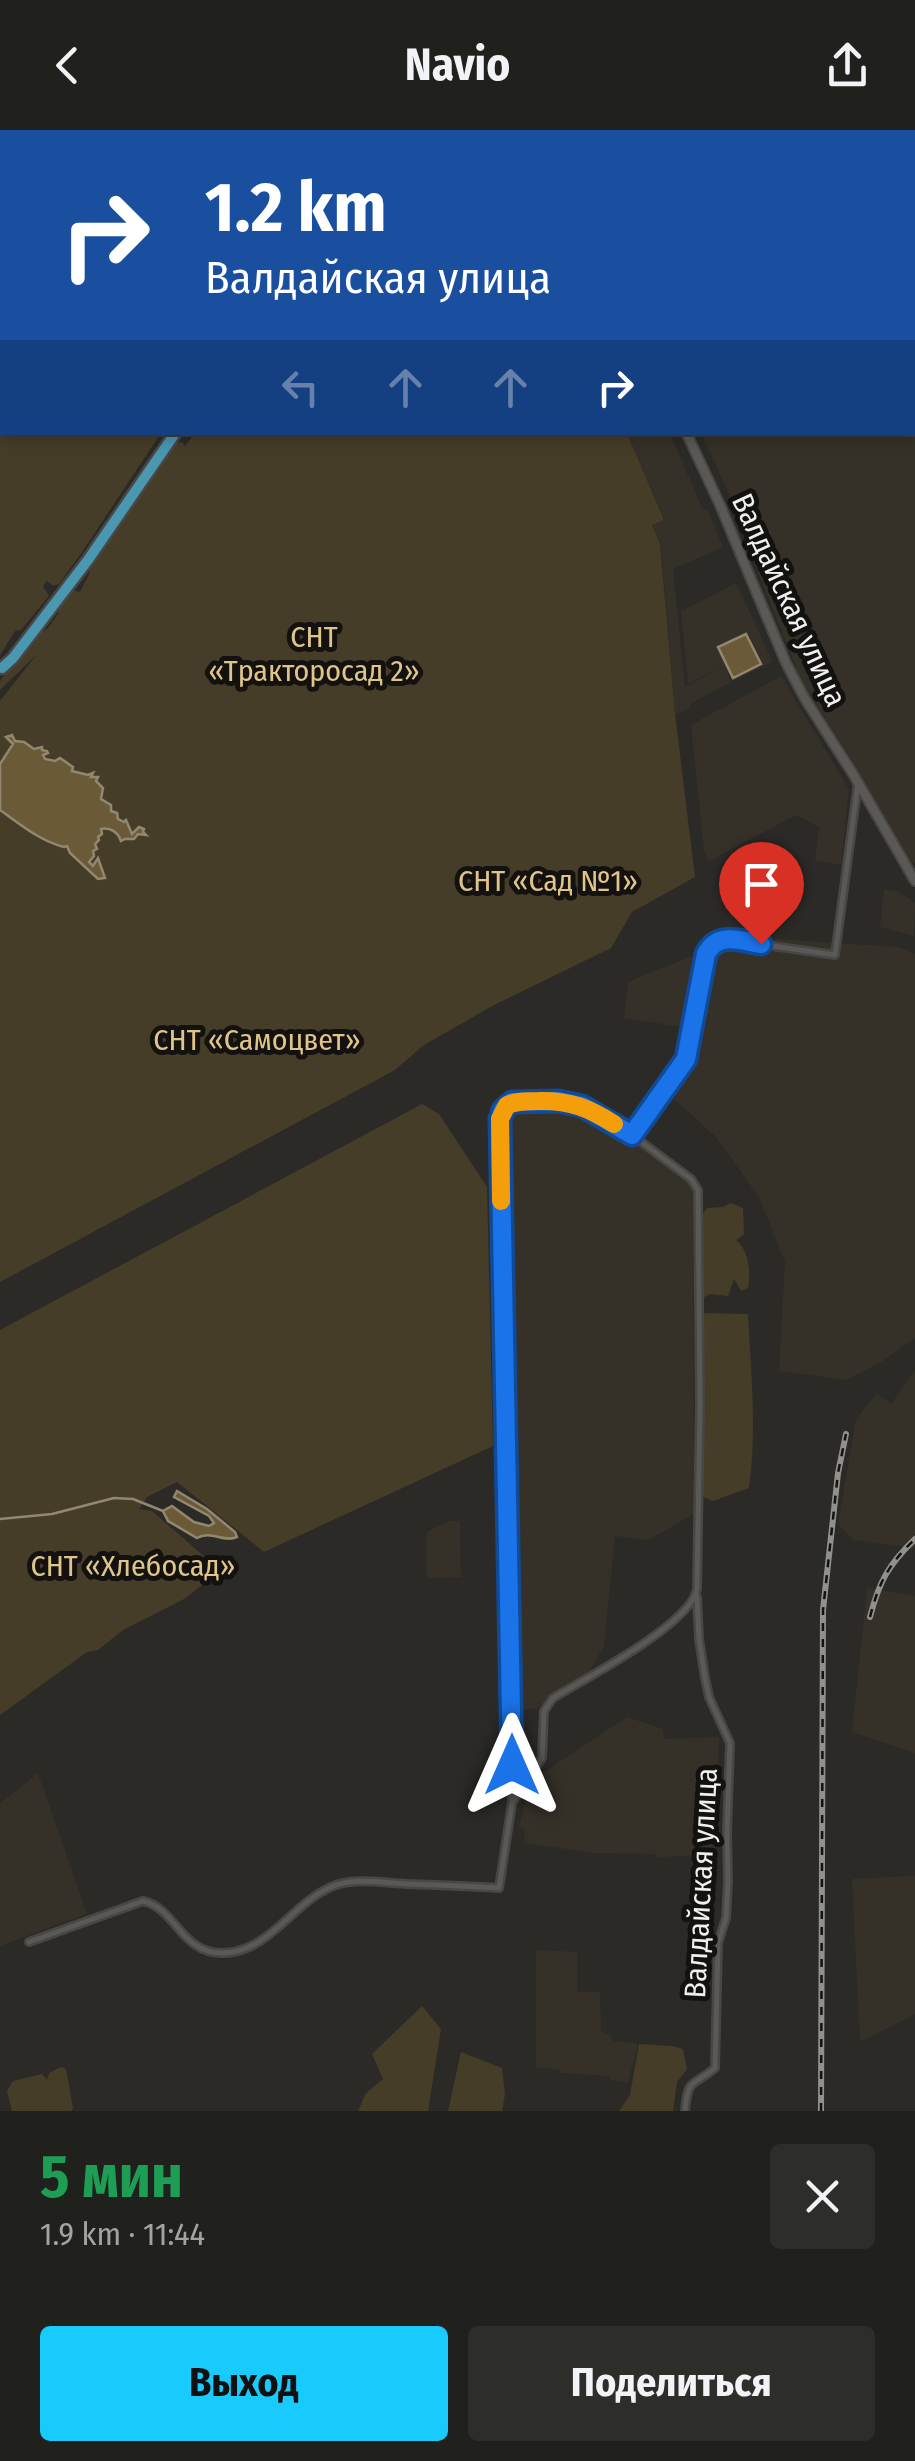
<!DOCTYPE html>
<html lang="ru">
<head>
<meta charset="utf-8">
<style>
	:root { --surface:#20201d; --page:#2d2d2a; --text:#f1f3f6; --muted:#a2a3a4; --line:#3d3e3b; --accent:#19cafc }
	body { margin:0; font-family:"Fira Sans Condensed",sans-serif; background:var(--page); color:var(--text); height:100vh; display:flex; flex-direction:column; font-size:38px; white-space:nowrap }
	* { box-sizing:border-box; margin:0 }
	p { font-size:32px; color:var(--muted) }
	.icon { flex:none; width:55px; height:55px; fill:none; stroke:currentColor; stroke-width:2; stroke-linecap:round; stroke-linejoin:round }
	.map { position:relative; height:1981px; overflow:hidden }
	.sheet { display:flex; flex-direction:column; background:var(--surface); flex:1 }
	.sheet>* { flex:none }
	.banner { position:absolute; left:0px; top:0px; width:915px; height:305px; box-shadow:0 5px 15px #0003,0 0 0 2px var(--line); background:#1a4fa0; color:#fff; overflow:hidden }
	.pin { position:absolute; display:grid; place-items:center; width:85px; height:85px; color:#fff; margin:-102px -42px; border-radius:50% 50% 50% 0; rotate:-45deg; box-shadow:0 0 10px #0007 }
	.pin .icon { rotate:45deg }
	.me { position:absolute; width:110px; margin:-55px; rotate:0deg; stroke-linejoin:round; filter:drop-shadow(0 0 8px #0008) }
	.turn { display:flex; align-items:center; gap:35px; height:210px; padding:0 40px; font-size:45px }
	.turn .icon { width:130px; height:130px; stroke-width:2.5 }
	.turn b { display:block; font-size:70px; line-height:85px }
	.lanes { display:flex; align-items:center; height:95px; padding:0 40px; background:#0003; justify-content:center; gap:50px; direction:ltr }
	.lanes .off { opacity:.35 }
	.round { display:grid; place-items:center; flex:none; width:105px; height:105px; border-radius:10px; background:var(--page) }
	.headline { display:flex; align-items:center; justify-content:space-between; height:170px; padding:0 40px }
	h1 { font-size:60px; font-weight:700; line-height:75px; color:#1e9e55 }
	.primary-button { display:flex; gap:20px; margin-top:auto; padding:20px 40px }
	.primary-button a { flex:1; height:115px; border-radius:10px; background:var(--accent); color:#111; font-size:40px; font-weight:700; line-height:115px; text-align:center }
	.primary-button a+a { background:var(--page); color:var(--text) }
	header { display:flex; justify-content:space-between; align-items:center; height:130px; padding:0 40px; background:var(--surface); font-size:45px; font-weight:700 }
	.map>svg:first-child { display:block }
</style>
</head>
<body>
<header><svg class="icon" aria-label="back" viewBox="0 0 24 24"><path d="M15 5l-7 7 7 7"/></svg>Navio<svg class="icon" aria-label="share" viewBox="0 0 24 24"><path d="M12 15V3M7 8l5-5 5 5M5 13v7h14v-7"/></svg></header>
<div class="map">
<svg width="915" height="1981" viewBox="0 0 915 1981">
	<rect width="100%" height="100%" fill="#2b2a27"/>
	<path fill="#353129" d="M915 237V734L909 731 855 635 801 550 730 372 732 370 701 303 912 302V238Z
		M627 303H670L702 378 708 381 723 417 673 439 685 557 725 536 688 554 681 481 736 453 773 532 733 551 726 539 731 552 692 573 686 581 675 584 661 414 652 394 664 389Z
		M781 546 849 659 841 735 815 730 819 697 796 685 708 732 704 720 691 595Z
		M884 759 897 761 915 773 914 806 880 797Z
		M718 805 897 817 915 824V1208L878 1234 846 1250 779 1241 785 1132 759 1067 716 1007 674 969 692 938 701 904 698 892 708 810Z
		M692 826 682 897 624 888 628 852Z
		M517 975 569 976 627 1007 688 1051 693 1061 694 1384 648 1410 615 1406 604 1516 586 1547 537 1578 519 1581 504 984Z
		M915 1240V1418L854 1410 838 1394 856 1289 877 1263 891 1274Z
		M449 1391H460L461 1447 427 1448V1402Z
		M867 1458 915 1466V1623L852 1602Z
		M627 1587 663 1599 664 1609 719 1607 714 1725 657 1727V1724L595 1723 524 1713 525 1700 519 1697 531 1651Z
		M38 1643 87 1784 0 1816V1673Z
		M915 1746V1884L860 1912 852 1749Z
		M536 1820 577 1822V1862H600L601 1901 610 1905 613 1911 635 1913 638 1915 628 1952 610 1950V1946L560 1943 559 1939 536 1938Z"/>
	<path fill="#463d28" d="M0 154H2V302L161 303 82 422 59 454 53 456 47 451 43 456 49 466 21 500 15 501 0 525Z
		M195 303H627L664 390 652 395 660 413 675 584 695 747 632 782 611 818 494 875 424 915 395 940 0 1152V571L37 524 0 560V551L11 536 34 508 48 498 58 484 59 473 73 460 80 462 89 444 90 438 175 313 182 312 185 316Z
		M422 974 439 984 487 1057 493 1316 264 1422 177 1352 147 1367 139 1379 152 1381 221 1441 184 1469 123 1500 98 1520 87 1522 0 1585V1200Z
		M731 1073 743 1078 744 1104 736 1110C749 1120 751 1142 748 1158L741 1161 734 1149 728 1166 710 1164 701 1169 702 1086 707 1078 723 1077Z
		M702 1183 748 1184C751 1241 757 1301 749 1358L713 1371 701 1366 704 1275Z
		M422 1876 441 1899 428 1981H358L366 1963 383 1949 372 1924Z
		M639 1914 672 1916 683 1919 687 1939 677 1952 673 1981H619L630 1965Z
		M461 1922 502 1938 505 1964 502 1981H448Z
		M61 1937 66 1939 73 1978 71 1981H12L7 1961 13 1951 42 1944 47 1950 49 1943Z"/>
	<path fill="#6a5a38" stroke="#92876f" stroke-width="2.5" d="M746 504 761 534 733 548 718 517Z
		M12 605 15 611 24 612 34 619 42 617V620L47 621 48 623 43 625 45 629 55 631 60 628 73 637 72 641 88 645 93 643 91 647H98L96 651 103 658 101 669 111 675V681L117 683 118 689 124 692 126 690 132 704 139 697 144 699 143 702 146 705 138 704 134 709H125L121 711C118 702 110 697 101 699L102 704 98 707 99 710 95 714 97 719 93 721 94 726 89 732 93 736 98 728 105 748 98 749 70 723 67 716 64 717C40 711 20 694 0 680V634L13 614 6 607Z
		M177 1361 207 1379 235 1402 237 1407C224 1413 211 1400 197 1408L168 1391 163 1381 172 1376 194 1392 209 1396 214 1393 209 1386 174 1367Z"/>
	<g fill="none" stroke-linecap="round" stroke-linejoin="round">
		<path stroke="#92876f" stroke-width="2.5" d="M0 1389 52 1384 114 1368 133 1369 163 1381"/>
		<defs>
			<path id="minor" d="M87 0 91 2
				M157 0 161 2
				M299 0 303 2
				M618 0 619 2
				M657 0V2
				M695 0V2
				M216 2 217 0
				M0 113 2 126
				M0 151 2 152
				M0 164H2
				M512 1670 500 1016C500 1005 497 987 505 977 511 971 520 971 528 971 582 969 588 980 632 1005L687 929 706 824C710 815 714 811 724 809L835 825 858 653
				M29 1812 143 1771C176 1778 181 1824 223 1823 269 1822 292 1774 331 1757 354 1747 383 1753 407 1754 438 1755 468 1756 499 1758L512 1673 542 1628 544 1581 553 1568C586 1548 691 1494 697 1459L700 1275 698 1060 691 1049 632 1005
				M685 1981C688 1946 693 1957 715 1938L718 1813 726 1788 728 1752 727 1703 730 1613 709 1567 705 1548 699 1509 697 1467"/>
			<path id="tertiary" d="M571 0 572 2
				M912 230 915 229
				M686 302 720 375 786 533 805 569 853 644 915 751"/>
			<path id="secondary" d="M9 0 13 2"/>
			<path id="primary" d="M375 2 377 0
				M2 538 13 528 88 430 176 302"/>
		</defs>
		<use href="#minor" stroke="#494745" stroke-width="10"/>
		<use href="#tertiary" stroke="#494745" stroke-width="12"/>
		<use href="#secondary" stroke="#494745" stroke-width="14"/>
		<use href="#primary" stroke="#494745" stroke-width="15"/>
		<use href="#minor" stroke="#5b5956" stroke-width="5"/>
		<use href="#tertiary" stroke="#5b5956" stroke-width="8"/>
		<use href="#secondary" stroke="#5b5956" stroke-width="9"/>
		<use href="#primary" stroke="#4a97b0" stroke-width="10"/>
		<defs>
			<path id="rail" d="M870 1487C879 1452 888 1435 915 1409
				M821 1981 823 1480 838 1343 846 1304"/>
		</defs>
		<use href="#rail" stroke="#90908d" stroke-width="6"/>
		<use href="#rail" stroke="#131211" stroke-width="2.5" stroke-dasharray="8" stroke-linecap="butt"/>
	</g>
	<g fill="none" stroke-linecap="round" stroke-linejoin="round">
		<defs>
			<path id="route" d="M512 1635 500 989 503 980 512 972 558 971 582 976 632 1005 686 929 706 824C718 801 740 811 761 814"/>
		</defs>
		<use href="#route" stroke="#114b97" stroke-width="25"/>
		<use href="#route" stroke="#1a73e8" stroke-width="18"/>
		<path stroke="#f59e0b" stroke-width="18" d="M501 1071 500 989 507 975C517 971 527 971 539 971 569 970 589 978 614 994"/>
	</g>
	<g text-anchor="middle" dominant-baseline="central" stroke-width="10" stroke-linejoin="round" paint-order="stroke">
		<g font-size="30" fill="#f0f0ee" stroke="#131211">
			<text transform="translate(789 470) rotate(65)">Валдайская улица</text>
			<text transform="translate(701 1753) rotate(-87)">Валдайская улица</text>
		</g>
		<g font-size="30" fill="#e0c588" stroke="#131211">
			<text x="314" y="507">СНТ<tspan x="314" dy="34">«Тракторосад 2»</tspan></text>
			<text x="548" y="751">СНТ «Сад №1»</text>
			<text x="257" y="910">СНТ «Самоцвет»</text>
			<text x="133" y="1436">СНТ «Хлебосад»</text>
		</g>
	</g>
</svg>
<div class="pin" style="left:761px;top:814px;background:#d93025"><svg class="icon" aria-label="arrive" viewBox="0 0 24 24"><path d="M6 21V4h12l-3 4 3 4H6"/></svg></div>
<svg class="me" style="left:512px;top:1635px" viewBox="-20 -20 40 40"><path d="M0-17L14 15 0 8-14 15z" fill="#1a73e8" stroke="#fff" stroke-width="4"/></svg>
<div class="banner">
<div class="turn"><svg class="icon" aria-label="right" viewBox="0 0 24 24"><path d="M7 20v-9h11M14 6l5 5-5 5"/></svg><div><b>1.2 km</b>Валдайская улица</div></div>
<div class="lanes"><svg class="icon off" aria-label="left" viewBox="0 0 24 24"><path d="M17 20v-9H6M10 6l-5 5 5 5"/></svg><svg class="icon off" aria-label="ahead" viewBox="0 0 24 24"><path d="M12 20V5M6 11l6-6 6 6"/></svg><svg class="icon off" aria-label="ahead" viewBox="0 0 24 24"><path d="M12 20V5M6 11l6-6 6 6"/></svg><svg class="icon" aria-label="right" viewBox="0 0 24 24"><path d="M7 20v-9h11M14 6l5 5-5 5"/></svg></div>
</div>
</div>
<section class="sheet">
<div class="headline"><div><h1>5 мин</h1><p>1.9 km · 11:44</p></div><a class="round"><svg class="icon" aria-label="close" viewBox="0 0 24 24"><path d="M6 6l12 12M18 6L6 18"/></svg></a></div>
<div class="primary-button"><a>Выход</a><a>Поделиться</a></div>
</section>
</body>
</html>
